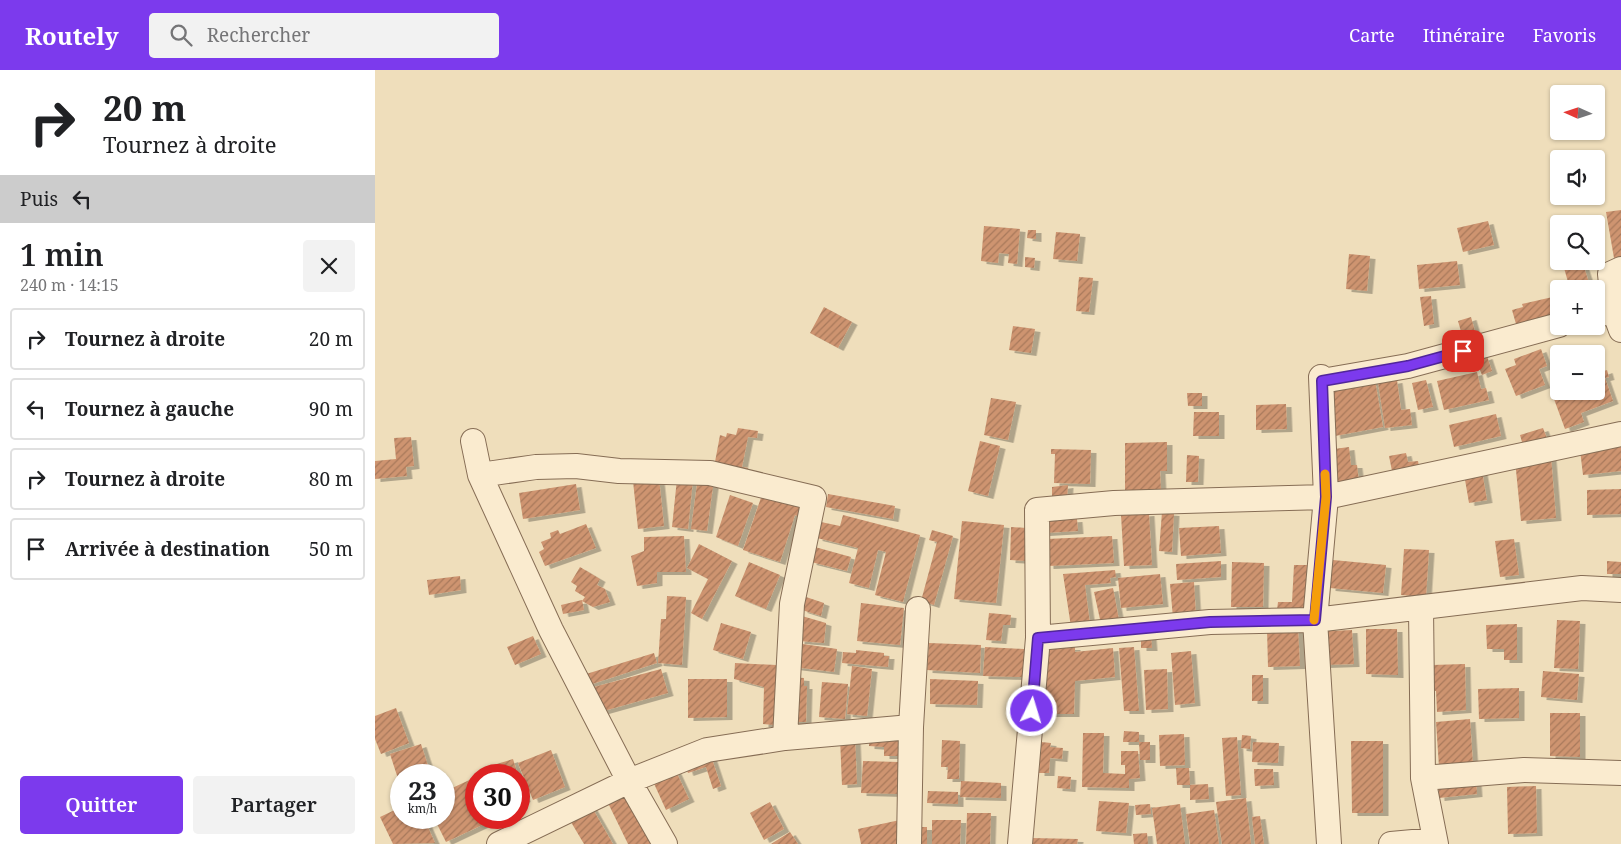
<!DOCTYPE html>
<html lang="fr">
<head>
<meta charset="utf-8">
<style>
	:root { --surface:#fff; --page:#f2f2f2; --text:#202124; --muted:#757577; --line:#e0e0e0; --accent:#7c3aed }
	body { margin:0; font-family:"Noto Serif",serif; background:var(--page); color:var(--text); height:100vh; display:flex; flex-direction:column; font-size:19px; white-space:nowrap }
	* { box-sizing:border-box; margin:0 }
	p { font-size:16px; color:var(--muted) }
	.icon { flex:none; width:28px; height:28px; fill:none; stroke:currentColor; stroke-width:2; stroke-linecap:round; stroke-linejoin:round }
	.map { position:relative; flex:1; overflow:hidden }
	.side { display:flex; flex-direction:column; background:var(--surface); width:375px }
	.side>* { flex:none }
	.guide { background:#fff; color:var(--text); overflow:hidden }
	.needle { width:32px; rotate:273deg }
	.fabs { position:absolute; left:1175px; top:15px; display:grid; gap:10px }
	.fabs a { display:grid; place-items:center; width:55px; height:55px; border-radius:5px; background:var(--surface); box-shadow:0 1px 4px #0004; font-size:25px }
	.speed { position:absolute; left:15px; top:694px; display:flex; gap:10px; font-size:25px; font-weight:700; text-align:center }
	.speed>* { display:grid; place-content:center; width:65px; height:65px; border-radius:50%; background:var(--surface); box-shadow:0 1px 4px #0004; line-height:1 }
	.speed small { font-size:12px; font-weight:400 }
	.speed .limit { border:8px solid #d22; background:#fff; color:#111 }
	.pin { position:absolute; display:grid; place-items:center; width:42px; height:42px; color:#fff; margin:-21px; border-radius:10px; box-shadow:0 2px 8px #0006 }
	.me { position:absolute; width:55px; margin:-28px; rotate:5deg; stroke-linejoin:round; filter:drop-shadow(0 0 4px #0008) }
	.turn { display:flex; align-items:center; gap:18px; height:105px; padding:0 20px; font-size:22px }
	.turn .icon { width:65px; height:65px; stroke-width:2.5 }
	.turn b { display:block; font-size:35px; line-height:42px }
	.then { display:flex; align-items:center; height:48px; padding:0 20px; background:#0003; gap:10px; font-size:19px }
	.round { display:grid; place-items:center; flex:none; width:52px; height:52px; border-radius:5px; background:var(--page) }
	.headline { display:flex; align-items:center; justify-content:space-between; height:85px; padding:0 20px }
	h1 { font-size:30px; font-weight:600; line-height:38px }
	.action { display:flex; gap:10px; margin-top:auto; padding:10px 20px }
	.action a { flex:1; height:58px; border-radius:5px; background:var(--accent); color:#fff; font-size:20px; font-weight:600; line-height:58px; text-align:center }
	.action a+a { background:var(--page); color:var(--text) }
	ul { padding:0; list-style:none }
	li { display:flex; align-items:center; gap:15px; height:62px; margin:0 10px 8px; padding:0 10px; border:2px solid var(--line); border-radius:5px }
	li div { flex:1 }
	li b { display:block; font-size:19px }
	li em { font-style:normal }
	header { display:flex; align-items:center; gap:30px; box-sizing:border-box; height:70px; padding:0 25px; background:var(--accent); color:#fff }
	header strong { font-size:24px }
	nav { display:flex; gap:28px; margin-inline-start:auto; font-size:18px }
	.search { width:350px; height:45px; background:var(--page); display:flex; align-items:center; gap:12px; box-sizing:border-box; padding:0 18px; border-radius:5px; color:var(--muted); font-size:19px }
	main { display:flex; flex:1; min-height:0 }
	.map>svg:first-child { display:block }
</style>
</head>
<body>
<header>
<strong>Routely</strong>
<div class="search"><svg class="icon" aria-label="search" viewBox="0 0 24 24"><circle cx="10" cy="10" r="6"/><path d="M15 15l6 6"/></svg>Rechercher</div>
<nav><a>Carte</a><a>Itinéraire</a><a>Favoris</a></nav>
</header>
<main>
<section class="side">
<div class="guide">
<div class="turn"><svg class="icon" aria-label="right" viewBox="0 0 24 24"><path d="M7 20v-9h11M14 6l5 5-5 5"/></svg><div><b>20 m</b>Tournez à droite</div></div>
<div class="then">Puis<svg class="icon" aria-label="left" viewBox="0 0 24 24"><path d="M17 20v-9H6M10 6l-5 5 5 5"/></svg></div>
</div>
<div class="headline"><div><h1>1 min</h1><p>240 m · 14:15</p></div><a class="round"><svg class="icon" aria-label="close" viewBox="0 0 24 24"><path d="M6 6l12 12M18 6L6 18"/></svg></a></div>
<ul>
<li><svg class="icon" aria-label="right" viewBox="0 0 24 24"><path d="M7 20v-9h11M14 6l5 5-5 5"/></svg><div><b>Tournez à droite</b></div><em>20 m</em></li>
<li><svg class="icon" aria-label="left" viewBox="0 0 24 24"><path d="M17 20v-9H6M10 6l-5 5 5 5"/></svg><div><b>Tournez à gauche</b></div><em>90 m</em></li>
<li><svg class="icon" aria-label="right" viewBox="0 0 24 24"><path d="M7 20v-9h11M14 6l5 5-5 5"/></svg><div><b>Tournez à droite</b></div><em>80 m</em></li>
<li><svg class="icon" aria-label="arrive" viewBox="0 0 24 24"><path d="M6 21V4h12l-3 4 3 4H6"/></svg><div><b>Arrivée à destination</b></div><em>50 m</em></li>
</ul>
<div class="action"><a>Quitter</a><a>Partager</a></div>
</section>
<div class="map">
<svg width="1246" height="774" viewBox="0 0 1246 774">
	<defs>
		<pattern id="building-hatch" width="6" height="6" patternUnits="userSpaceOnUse" patternTransform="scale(1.25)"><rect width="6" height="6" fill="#ce9470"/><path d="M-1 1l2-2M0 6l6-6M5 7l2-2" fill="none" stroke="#a8795b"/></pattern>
		<filter id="shadow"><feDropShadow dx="5.5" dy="3" stdDeviation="0" flood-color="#0004"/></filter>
	</defs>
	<rect width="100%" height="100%" fill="#efdebb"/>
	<path fill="url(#building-hatch)" filter="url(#shadow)" d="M1246 140V187L1239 188 1231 142Z
		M1113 151 1119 175 1088 182 1082 158Z
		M609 156 645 159 642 194 633 193 634 184 624 183 623 193 606 191Z
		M1184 156V181H1183L1176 159Z
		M653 160H661V169L652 168Z
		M681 162 705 164 702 191 678 189Z
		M974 184 995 186 992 221 971 219Z
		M650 187 660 188 659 198 650 197Z
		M1082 191 1085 215 1044 219 1042 195Z
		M1187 191H1207L1216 219H1195Z
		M704 207 718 208 714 242 701 241Z
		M1056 226 1059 254 1049 256 1045 227Z
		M1182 226 1184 245 1141 254 1137 240 1148 237 1147 234Z
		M449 237 477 252 463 278 435 263Z
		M1096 247 1102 268 1089 272 1083 251Z
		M638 256 660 259 656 283 634 280Z
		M1166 279 1172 296 1164 299 1170 315 1141 326 1130 299 1141 295 1139 289Z
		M1112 286 1117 301 1107 305 1101 290Z
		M1232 300 1234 307 1230 308 1238 331 1206 343 1209 352 1190 359 1176 321 1184 318V321H1221V304Z
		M1102 302 1106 319 1111 318 1114 330 1069 340 1062 311Z
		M1000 310 1008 357 960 366 951 319Z
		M1022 310 1026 340 1035 339 1037 355 1010 358 1003 313Z
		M1051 310 1058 337 1043 340 1037 313Z
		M812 323H827V336H813Z
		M616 328 641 332 633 370 609 365Z
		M911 334 912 359 881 360V335Z
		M819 342H844V366H818Z
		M1121 344 1126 366 1079 377 1074 355Z
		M363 358 383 361 382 368 373 367 367 397 373 398 372 404 346 400 347 394 340 392 345 365 351 367 352 363 361 365Z
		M1168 358 1173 371 1149 379 1145 365Z
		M36 367 39 396 31 397 32 406 0 409V391L21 389 19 368Z
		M605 371 625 376 613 426 593 421Z
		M792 372V401H785L786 420H757V424H750V373Z
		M1246 375V401L1208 405 1205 380Z
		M974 377 976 395H982L984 412 963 414 959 379Z
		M676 379 716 380 715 414 679 413 680 384H676Z
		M1031 383 1033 392 1043 391 1045 401 1018 406 1014 386Z
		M812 385 824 386 823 412H811Z
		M1176 387 1181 448 1146 451 1140 390Z
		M1106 395 1112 430 1094 433 1088 398Z
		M323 407 339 409 332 461 316 459Z
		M284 408 289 456 263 459 258 411Z
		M302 409 318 410 313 459 297 457Z
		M201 414 205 440 148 449 144 423Z
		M693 415 692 430 677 429V417Z
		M389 419 429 432 424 447 420 445 405 492 368 480Z
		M1246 419V444L1212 445V420Z
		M453 424 520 436 518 449 451 437Z
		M355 425 378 433 363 476 341 467Z
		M787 442 799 443 797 482 784 481Z
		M774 443 777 495 749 496 746 445Z
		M468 445 545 465 528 532 500 525 511 482 503 480 494 518 474 513 483 478 442 468 446 452 465 456Z
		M702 449 703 461 669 463 668 451Z
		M587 451 629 455 621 533 579 529Z
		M211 454 221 478 170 496 164 482 169 479 166 472 176 468 175 463 183 460 185 464Z
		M844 456 846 483 806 486 804 458Z
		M636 457 653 458 652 491 635 490Z
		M557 460 578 466 559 535 546 531 562 472 554 470Z
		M309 466 311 502H282V513L262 516 256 486 269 481V467Z
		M737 466 739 493 673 496 672 469Z
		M1139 469 1144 505 1125 507 1120 471Z
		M324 474 357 491 327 549 316 543 333 509 312 498Z
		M440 477 476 487 472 501 436 492Z
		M1029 479 1054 480 1051 527 1026 525Z
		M958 490 1011 495 1008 523 955 518Z
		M846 491V507L802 510 801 494Z
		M1232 491 1246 492V504H1232Z
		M374 492 405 505 391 539 360 526Z
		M857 492 889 493 888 537H856Z
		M919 495H932L930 541 902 540 903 532H917Z
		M205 497 225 509 222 515 230 519 235 532 218 537 207 531 210 527 200 521 202 516 196 512Z
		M740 500 741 507 735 508 736 513 710 515 715 554 696 557 688 504Z
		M785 504 788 534 746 538 743 508Z
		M85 506 86 520 54 525 52 510Z
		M819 512 821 547 798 548 795 514Z
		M738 518 744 550 726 554 719 522Z
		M292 526 311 527 307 595 283 593 286 549H291Z
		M431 527 449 533 446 546 427 540Z
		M207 530 209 540 188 544 186 535Z
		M486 533 529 538 525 575 482 571Z
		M614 543 636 545 635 555H628L626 571 611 570Z
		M427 546 451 553 449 573 424 571Z
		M1182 550 1205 551 1203 599 1179 598Z
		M346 553 376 562 368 589 338 580Z
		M1142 554V590H1129V579H1112L1111 555Z
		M955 555V561L977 560 979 594 948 595 946 556Z
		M923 558 925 596 893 597 892 559Z
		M991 559H1022L1023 605 991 604Z
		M766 565H776L777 578H766Z
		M158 566 166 584 140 595 132 577Z
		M421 573 462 579 459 602 418 597Z
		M554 573 606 575 605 603 552 600Z
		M610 577 649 579 648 607 608 606Z
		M670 577H700V582L738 578 740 607 700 611 699 644H669Z
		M759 577 764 641H749L744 578Z
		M481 580 509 583V586H514L513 597 467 593 468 582 481 583Z
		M816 581 820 633 800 635 796 583Z
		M279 583 282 593 211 616 208 605Z
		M360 593 402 595 399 655 388 654 389 617 359 609Z
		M1090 594 1091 640 1062 642 1061 621H1058L1057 595Z
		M477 596 497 599 492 646 472 644Z
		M286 599 293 623 225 642 219 617Z
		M792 599 793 639 771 640 769 600Z
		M1168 601 1204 604 1202 630 1166 627Z
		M877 605H888V631H877Z
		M416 607 429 608V616H432L431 652H416Z
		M313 609H352V647L313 648Z
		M555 609 603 611 602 635 555 634Z
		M447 612 473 614 470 649 444 647Z
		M1144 618V648L1104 649 1103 619Z
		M21 638 34 673 6 684 0 669V646Z
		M1175 643H1205V687L1175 686Z
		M1095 649 1098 695 1064 697 1061 652Z
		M749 661 764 662V672H748Z
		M708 663H729L728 703 750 704V695H746V681H763L765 708 754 709V718L707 717Z
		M809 664 810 695 785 696 784 665Z
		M867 665 876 666 875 679 866 678Z
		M480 667 482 714 467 715 465 668Z
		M862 667 866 725 851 726 847 668Z
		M494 668 525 669 524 686H509V677L494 676Z
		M567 670 585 671 584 709H572L573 697H566Z
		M976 671H1008V743H977Z
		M666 672 676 673 675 677 688 678 687 689 675 688 674 703H664Z
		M764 672H775V690H765Z
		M878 672 904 673 903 693 877 692Z
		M46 674 56 705H26V718L15 684Z
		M176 680 190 717 158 730 143 693Z
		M335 683 346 716 338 719 331 697 313 703 309 692Z
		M138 689 143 705H114L112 697Z
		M488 691 524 692 523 724 486 723Z
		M299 697 314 729 291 740 276 707Z
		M801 698H814L815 715 833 714 834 729 815 730V715H802Z
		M879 699H898L899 715 880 716Z
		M683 706 696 707 695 719 682 718Z
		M101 707V748H122L71 772 59 748H69V719L74 716 75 719Z
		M144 710 150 729 144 731Z
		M1101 710 1102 724 1064 728 1063 713Z
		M586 711 626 713V728L585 727Z
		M1161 716 1162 763 1133 764 1132 717Z
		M553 721 583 722V734L552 733Z
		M254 722 280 774H253L233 733Z
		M871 728 876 774H847L841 732Z
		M724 731 754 733 751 763 721 761Z
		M395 732 409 759 389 770 375 743Z
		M215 734 238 774H209L193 747Z
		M775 734 776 744 761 745 760 735Z
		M805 734 810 774H782L777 738Z
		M26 737V748H49L60 773 18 774 5 747Z
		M839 740 844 774H815L811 744Z
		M592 743H616L615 774H591Z
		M885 746 889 774H880L877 747Z
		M525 750 528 774H486L483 759Z
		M557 750H586L585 774H557Z
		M541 757H552V774H541Z
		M415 762 423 774H396Z
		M772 763 773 774H759L758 764Z
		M657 768 703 769 702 774H657Z"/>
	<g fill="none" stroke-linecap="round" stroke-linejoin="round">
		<defs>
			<path id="street" d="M1239 241 1235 204 1246 199
				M1221 245 1239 241 1246 260
				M946 307 951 427 940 550 954 774
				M947 311 1033 296 1184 255
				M98 371 105 405 176 560 254 711 290 774
				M105 405 161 397 201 396 244 401 335 403 439 428 417 534 410 668
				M1046 538 1048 708 1061 774
				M663 568 835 552 940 550 1207 518 1246 520
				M1048 708 1149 700 1246 703
				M124 774 254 711 332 680 410 668 536 657
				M534 774 536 657 543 539
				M645 774 663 568 662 440 739 433 951 427 1246 364
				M1016 774 1060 770"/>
		</defs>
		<use href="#street" stroke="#866d55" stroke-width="26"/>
		<use href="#street" stroke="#faebcf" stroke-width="24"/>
	</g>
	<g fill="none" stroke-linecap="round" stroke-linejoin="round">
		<defs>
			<path id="route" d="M657 641 663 568 835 552 940 550 951 427 947 311 1033 296 1088 281"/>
		</defs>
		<use href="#route" stroke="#51269a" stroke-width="12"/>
		<use href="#route" stroke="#7c3aed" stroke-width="9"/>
		<path stroke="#f59e0b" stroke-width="9" d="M939 550 951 427 950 404"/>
	</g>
</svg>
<div class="fabs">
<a><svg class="needle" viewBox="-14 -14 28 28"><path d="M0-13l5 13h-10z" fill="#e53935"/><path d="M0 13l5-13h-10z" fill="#757577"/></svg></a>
<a><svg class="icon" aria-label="sound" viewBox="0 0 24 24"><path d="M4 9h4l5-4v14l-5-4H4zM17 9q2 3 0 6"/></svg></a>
<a><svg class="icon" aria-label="search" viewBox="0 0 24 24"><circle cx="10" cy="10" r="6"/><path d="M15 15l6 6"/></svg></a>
<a>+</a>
<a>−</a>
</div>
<div class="speed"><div>23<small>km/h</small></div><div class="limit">30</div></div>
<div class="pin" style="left:1088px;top:281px;background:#d93025"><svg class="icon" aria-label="arrive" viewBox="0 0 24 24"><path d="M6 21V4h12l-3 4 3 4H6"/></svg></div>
<svg class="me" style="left:657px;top:641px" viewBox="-20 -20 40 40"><circle r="17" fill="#7c3aed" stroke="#fff" stroke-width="3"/><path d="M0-11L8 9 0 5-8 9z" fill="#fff"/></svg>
</div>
</main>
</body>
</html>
